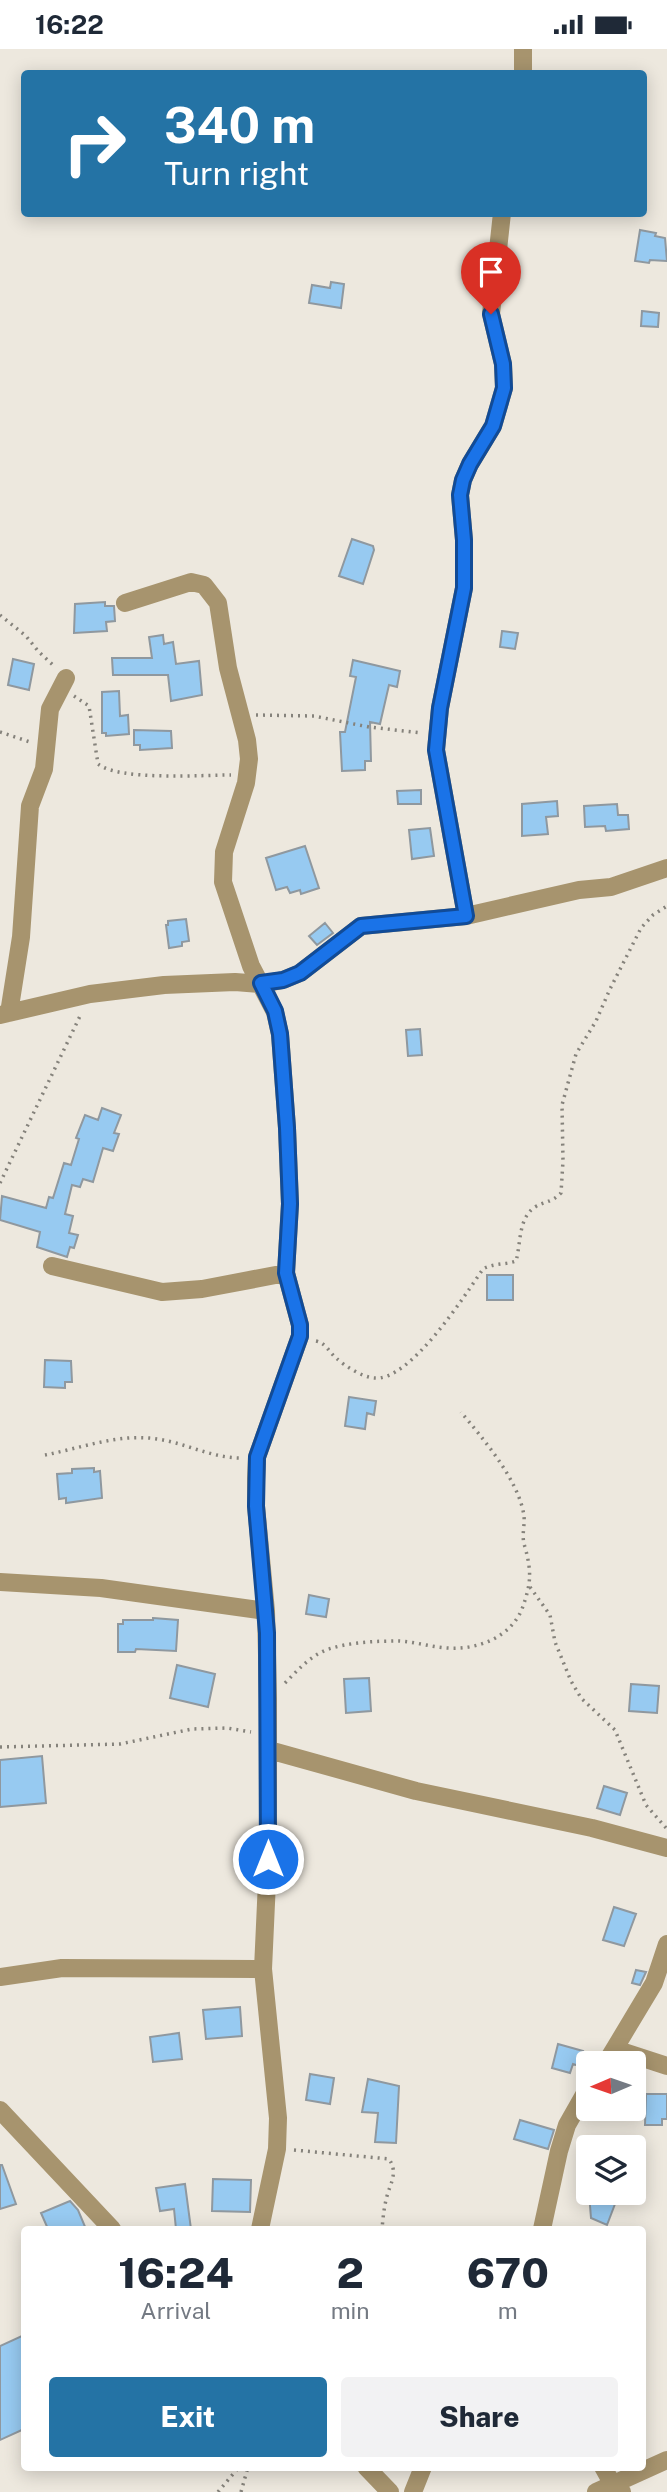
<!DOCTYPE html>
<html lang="en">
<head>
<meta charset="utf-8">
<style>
	:root { --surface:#fff; --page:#f2f2f3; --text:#1f2937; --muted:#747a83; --accent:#2473a5 }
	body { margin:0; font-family:"Public Sans",sans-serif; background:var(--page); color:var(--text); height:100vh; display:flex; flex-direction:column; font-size:26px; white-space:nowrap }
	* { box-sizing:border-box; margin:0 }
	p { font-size:23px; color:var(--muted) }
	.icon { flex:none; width:38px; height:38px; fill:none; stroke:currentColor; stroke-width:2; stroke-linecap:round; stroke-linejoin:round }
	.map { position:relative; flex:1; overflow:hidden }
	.sheet { position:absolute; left:21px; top:2177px; width:625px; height:245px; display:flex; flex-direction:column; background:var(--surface); border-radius:7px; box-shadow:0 4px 18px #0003 }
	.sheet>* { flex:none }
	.hud { position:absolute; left:21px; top:21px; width:626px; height:147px; border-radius:7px; box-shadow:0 4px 18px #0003; background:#2473a5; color:#fff; overflow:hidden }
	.needle { width:46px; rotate:268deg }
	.fabs { position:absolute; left:576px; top:2002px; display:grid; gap:14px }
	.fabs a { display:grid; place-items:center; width:70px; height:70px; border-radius:7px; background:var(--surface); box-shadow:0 4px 18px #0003; font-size:35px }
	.pin { position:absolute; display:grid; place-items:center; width:60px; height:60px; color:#fff; margin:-72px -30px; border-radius:50% 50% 50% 0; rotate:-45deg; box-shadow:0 0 7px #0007 }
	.pin .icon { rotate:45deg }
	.me { position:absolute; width:77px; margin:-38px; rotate:0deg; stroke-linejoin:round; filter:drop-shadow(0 0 5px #0008) }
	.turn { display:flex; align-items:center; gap:24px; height:147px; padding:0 28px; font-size:32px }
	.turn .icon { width:91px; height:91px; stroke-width:2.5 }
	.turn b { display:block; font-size:49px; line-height:60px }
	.eta { display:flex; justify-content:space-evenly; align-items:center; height:119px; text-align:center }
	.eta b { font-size:42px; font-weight:800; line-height:49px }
	.cta { display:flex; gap:14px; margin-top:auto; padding:14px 28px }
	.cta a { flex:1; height:80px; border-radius:7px; background:var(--accent); color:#fff; font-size:28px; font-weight:800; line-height:80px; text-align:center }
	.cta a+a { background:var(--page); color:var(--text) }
	.status { display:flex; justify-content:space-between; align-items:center; height:49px; padding:0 35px; background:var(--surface); direction:ltr }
	.status svg { height:19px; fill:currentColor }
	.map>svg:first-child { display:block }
</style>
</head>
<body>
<div class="status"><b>16:22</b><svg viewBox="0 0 49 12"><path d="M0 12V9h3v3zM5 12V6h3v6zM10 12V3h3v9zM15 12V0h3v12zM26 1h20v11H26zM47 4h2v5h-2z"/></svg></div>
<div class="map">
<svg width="667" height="2443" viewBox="0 0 667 2443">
	<rect width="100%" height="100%" fill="#ede8de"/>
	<path fill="#97caf1" stroke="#8f989f" stroke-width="2" d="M640 181 656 184 655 187 665 189 667 212 650 211 649 214 635 212Z
		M331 233 344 235 341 259 309 254 312 236 330 239Z
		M642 262 659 264 658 278 641 277Z
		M352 490 373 497 374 501 363 535 339 527Z
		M105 553V557H114L115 572 106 573 107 582 74 584 75 555Z
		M502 582 518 584 515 600 500 598Z
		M163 586 164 595 173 593 176 615 199 612 202 646 171 652 168 626H113L112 609H152L149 588Z
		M13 610 34 615 29 641 8 636Z
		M353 611 400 622 397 638 389 636 380 675 370 673 371 712H365V721L342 722 340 683H345L356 628 350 627Z
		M119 642 120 667 128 666 129 685 106 687V684H102V643Z
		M134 681 171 682 172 699 140 701V696H134Z
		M421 741V755H398L397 742Z
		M557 752 558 767 546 768 548 785 522 787V755Z
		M617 755 618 766H628L629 780 606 782 605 777 585 778 584 757Z
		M430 779 434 807 412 810 409 781Z
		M305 797 319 839 301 845 300 841 290 844 287 838 276 841 266 809Z
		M186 870 189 892 182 893V897L169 899 166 876H168V872Z
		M325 874 333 884 317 896 309 887Z
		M420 980 422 1006 408 1007 406 981Z
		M102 1059 121 1066 114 1084 119 1085 113 1102 103 1099 93 1133 83 1130 80 1138 72 1136 65 1165 73 1167 69 1184 78 1186 74 1199 70 1198 67 1208 37 1198 40 1183 0 1171 2 1147 46 1159 49 1148 53 1149 64 1114 71 1116 79 1090 76 1089 85 1066 98 1071Z
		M487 1226H513V1251H487Z
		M45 1311 71 1312 72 1333H65V1339L44 1338Z
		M349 1348 376 1352 374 1366 367 1364 365 1380 345 1377Z
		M94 1419V1423L100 1422 102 1449 66 1454V1449L59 1450 57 1425 72 1424V1420Z
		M309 1546 329 1550 326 1568 306 1565Z
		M153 1569 178 1571 176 1602 136 1600 135 1603H118V1575H123V1571H153Z
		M177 1616 215 1625 208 1658 170 1649Z
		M369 1629 371 1662 346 1664 344 1630Z
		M631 1635 659 1637 657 1664 629 1662Z
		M42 1707 46 1754 0 1758V1711Z
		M604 1737 627 1744 620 1766 597 1759Z
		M614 1858 636 1865 624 1897 603 1891Z
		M636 1921 646 1923 640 1936 632 1934Z
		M240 1958 242 1987 206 1990 203 1961Z
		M179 1984 182 2010 153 2013 150 1988Z
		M558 1995 583 2002 579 2017 573 2015 570 2024 552 2019Z
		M310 2025 334 2029 330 2055 306 2051Z
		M368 2030 399 2037 396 2094 375 2093 378 2064 362 2063Z
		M646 2045H667V2070H662V2076H645Z
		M520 2071 554 2081 548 2100 514 2090Z
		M0 2116H2L16 2155 0 2160Z
		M213 2130 251 2131 250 2163 212 2162Z
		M185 2135 191 2180H176L174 2160 160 2162 156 2139Z
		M589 2144H609L618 2147 607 2176 591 2169Z
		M70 2152 78 2161 86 2180H48L41 2164Z
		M24 2286V2380L0 2391V2297Z"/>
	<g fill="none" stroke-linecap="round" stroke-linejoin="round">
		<path stroke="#85827b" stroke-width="3.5" stroke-dasharray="2 5" stroke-linecap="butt" d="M0 566 26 587 38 602 54 617
			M74 647 89 657 98 715C119 732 202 726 231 726
			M256 666 314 667 369 678 422 684
			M0 683 30 693
			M0 1134 81 965
			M316 1292C326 1294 329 1303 336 1309 345 1317 362 1328 374 1329 410 1333 465 1246 483 1220 493 1214 505 1216 516 1212 521 1195 518 1169 535 1158 545 1152 551 1154 561 1144L563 1112 562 1056 576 1005 596 972 610 940 641 879 653 866 667 857
			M45 1406C81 1399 120 1384 157 1390 186 1394 211 1409 241 1409
			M530 1538 550 1566 555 1593 571 1632 581 1649 615 1681 646 1756 667 1780
			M285 1634C298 1621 309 1608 326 1601 348 1593 376 1592 400 1592 416 1593 431 1598 447 1599 477 1601 510 1589 522 1560 531 1535 532 1524 525 1498 521 1487 525 1478 524 1467 519 1431 483 1390 461 1363
			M0 1698 120 1695 192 1680 227 1679 251 1683
			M294 2101 389 2110C398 2123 391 2133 387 2147 384 2158 383 2169 382 2180
			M218 2443 239 2418
			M241 2443 248 2418"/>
		<path stroke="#a7946e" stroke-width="18" d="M523 24V0
			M125 554 191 533 204 536 218 554 228 619 247 691 249 710 246 734 224 803 223 833 251 917 275 963 280 985 287 1079 290 1155 286 1224 300 1276V1287L257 1408 256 1430V1457L266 1562 268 1650V1810L263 1920 278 2069 277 2100 260 2180
			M466 867 436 701 440 659 464 539V491L460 446 463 431 470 415 493 377 504 339 503 315 491 265 502 164
			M9 964 21 888 30 757 44 720 50 660 66 629
			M0 966 90 945 164 936 235 933 261 935 283 931 300 924 361 877 466 867 579 841 611 838 667 819
			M52 1217 162 1243 202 1240 286 1224
			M0 1533 101 1539 266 1562
			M269 1701 416 1742 592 1779 667 1799
			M0 1928 62 1919 263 1920
			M615 2000 667 2017
			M606 2014 654 1934 667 1895
			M0 2061 112 2180
			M542 2180 559 2102 567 2076 588 2039
			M366 2418 390 2443
			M603 2418 613 2436 622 2443
			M413 2443 423 2418
			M596 2443 667 2411"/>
	</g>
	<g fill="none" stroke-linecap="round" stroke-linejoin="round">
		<defs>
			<path id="route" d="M268 1810 267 1584 256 1457 257 1408 300 1287V1276L286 1224 290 1155 287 1079 280 985 275 962 261 934 283 931 300 924 361 877 466 867 436 701 440 659 464 539V491L460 446 463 431 470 415 493 377 504 339 503 315 491 265"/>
		</defs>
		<use href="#route" stroke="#114b97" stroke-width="18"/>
		<use href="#route" stroke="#1a73e8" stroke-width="12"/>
	</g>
</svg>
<div class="fabs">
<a><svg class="needle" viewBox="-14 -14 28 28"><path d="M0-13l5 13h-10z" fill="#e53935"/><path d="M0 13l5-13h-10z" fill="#747a83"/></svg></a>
<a><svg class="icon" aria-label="layers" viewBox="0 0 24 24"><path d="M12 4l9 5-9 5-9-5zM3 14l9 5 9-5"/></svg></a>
</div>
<div class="pin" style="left:491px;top:265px;background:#d93025"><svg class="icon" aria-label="arrive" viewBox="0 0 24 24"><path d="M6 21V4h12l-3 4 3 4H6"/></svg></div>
<svg class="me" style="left:268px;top:1810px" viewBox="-20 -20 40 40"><circle r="17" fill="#1a73e8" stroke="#fff" stroke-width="3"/><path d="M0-11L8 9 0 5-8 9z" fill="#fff"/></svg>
<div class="hud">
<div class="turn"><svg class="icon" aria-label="right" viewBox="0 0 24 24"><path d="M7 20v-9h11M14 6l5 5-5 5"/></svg><div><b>340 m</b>Turn right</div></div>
</div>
<section class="sheet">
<div class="eta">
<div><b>16:24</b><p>Arrival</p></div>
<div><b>2</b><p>min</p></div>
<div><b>670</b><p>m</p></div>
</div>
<div class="cta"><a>Exit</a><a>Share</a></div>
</section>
</div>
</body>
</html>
